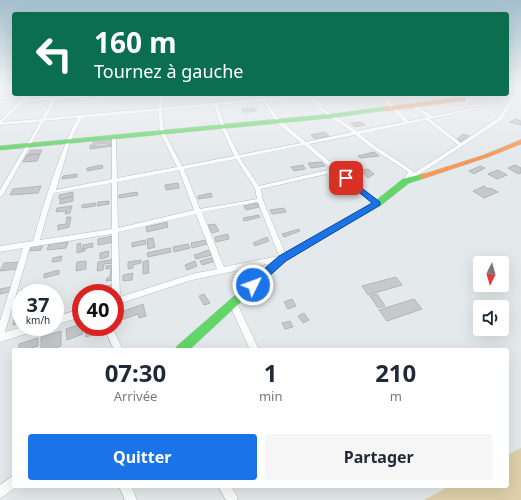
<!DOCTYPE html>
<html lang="fr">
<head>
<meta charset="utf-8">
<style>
	:root { --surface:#fff; --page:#f6f6f7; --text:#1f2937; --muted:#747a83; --accent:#1a73e8 }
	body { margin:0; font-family:"Noto Sans",sans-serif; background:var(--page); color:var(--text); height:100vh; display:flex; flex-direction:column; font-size:15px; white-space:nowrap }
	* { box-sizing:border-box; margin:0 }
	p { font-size:13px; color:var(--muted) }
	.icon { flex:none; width:22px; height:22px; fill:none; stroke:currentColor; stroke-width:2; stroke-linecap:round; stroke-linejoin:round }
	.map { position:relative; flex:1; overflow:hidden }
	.panel { position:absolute; left:12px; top:348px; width:497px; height:140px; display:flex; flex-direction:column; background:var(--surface); border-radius:4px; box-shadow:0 4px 16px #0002 }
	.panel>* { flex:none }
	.banner { position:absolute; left:12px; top:12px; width:497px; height:84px; border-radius:4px; box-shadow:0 4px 16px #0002; background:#0b6e4f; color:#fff; overflow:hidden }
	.needle { width:26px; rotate:185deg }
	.controls { position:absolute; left:473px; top:256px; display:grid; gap:8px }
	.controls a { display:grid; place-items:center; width:36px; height:36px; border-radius:4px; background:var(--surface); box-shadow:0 4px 16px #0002; font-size:20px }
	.speed { position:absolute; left:12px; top:284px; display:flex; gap:8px; font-size:20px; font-weight:700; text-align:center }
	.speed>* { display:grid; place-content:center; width:52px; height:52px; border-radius:50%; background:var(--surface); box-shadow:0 4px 16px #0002; line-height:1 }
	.speed small { font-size:10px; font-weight:400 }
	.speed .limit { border:6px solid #d22; background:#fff; color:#111 }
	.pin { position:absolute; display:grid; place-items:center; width:34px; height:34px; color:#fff; margin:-17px; border-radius:8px; box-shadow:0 2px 6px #0006 }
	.me { position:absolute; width:44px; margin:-22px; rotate:48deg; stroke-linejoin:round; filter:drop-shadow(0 0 3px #0008) }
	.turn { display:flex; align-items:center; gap:14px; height:84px; padding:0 16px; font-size:18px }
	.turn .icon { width:52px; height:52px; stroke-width:2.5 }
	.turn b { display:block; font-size:28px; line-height:34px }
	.eta { display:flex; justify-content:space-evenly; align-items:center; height:68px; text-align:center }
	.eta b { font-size:24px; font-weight:700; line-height:28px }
	.primary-button { display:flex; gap:8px; margin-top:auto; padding:8px 16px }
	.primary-button a { flex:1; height:46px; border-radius:4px; background:var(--accent); color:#fff; font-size:16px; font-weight:700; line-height:46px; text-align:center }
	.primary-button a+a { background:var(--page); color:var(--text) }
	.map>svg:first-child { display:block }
</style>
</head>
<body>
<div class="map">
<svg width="521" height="500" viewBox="0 0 521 500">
	<rect width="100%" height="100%" fill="#e4e9ec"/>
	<path fill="#ded0aa" d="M521 448V500H424L450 486H507V455Z"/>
	<path fill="#c5c9ca" stroke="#b2b6b8" d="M256 108 257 110 251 112H243L242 109Z
		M516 119 521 121V125L510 122Z
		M361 122 365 125 355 127 351 123Z
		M325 132 329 136 315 139 311 135Z
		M463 134 469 136 460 142 457 139Z
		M112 140V143L97 144 96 145 93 146V142Z
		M113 144V146L90 149V145H92V147Z
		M31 150H42L40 154 28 155Z
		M374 152 379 156 360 158 358 156Z
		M40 154 37 161 23 162 27 155Z
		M322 162 325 166 311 168 308 163Z
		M102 165 103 168 87 171V168Z
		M303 165 305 169 294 171 291 167Z
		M515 165 521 168V173L518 174 508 168Z
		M480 166 485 168 474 174 469 171Z
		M368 169 374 174 368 178 361 170Z
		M498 170 507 175 497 179 488 174Z
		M357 171 362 175 351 179 346 174Z
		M77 174V177L62 179 63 176Z
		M178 183 179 188 166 190 165 185Z
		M41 186 38 193 10 195 13 189Z
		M484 186 488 189 490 188 498 192 484 198 473 191Z
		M73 192V196L59 199V195Z
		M137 192 138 195 119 198V195Z
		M211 193 212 197 198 199V196Z
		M73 197V201L60 204V200Z
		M109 201V204L97 206 98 202Z
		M96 203 95 206 82 208V205Z
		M257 203 259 207 246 210 244 206Z
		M72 206 70 213 65 214 66 211 56 212 57 208Z
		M284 208 286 212 272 214 270 210Z
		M259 215 260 217 244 221 243 218Z
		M67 217H71L69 227 58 230V225L66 224Z
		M167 222 168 227 147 232 146 227Z
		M215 224 219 231 212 233 208 225Z
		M299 229 300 231 284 237 282 234Z
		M228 234 229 239 216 242 215 237Z
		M113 236 114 242 98 245V239Z
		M267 237 269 241 255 246 253 243Z
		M153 238 155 247 148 249 147 239Z
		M145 240 146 244 132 247V243Z
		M206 240 207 244 192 248 191 243Z
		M68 242 66 248 47 250 49 244Z
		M81 243 80 250 85 249V251L77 253V244Z
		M93 243V247L82 249 83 245Z
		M188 244 190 248 174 252 173 247Z
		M43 245 41 250 30 251 32 246Z
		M170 248 171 252 148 257 147 253Z
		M209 250 212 255 196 259 194 255Z
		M109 251 108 257 100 259V253Z
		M62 256 61 261 52 262 53 258Z
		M214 257 216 261 202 265 200 261Z
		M114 259 113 263 104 264 103 270 97 271 98 262Z
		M141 260V263L133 265V268L128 269V262Z
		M148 260 149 273 143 274V262Z
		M86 261V269L76 271 77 262Z
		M195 261 197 266 187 270 185 265Z
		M20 262 17 269 0 271 4 263Z
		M113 265V280L106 281 107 278 110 277 111 268 106 269V266Z
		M59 270V274L44 278V274Z
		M133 273 132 280 123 281V275Z
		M396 277 402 285 368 295 362 286Z
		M112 285 111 290 95 293V288Z
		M11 287 10 292 0 294V289Z
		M29 288 28 293H21V301H18L21 290Z
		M204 294 210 303 204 305 199 296Z
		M377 294 385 306 378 308 370 296Z
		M292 299 296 306 288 309 284 302Z
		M414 299 422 309 387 321 379 310Z
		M143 304 146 316 139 318 138 314 121 320V324L116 325V314Z
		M304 313 309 320 303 323 298 316Z
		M21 317V323L13 325 14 319Z
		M290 321 293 327 285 329 282 323Z
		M81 324 83 334 67 340 66 329Z
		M85 327H96L92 328V335L86 337Z
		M61 331V346L49 350H41V337Z
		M38 338V346L26 350H19V344Z"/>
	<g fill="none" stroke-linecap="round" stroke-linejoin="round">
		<defs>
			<path id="street" d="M518 87 521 88 502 120 408 182 406 183 403 181 408 172 370 147 355 135 309 144 380 204 379 205H375L335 172 261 189 263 200 287 258 286 260 192 280 115 305V293H112V234L30 247 5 332 23 327H39L38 330 0 342V321L23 248 0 252V246L33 241C45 200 58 157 77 118L44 121 3 195 0 197V190L40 122 0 125V120L19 102 0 103V101L22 100 28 94H32L27 99 93 94H107L105 95 56 100 46 118 158 108 160 94H164L162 108 305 94H327L311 96 322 108 357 131 404 122 378 94H382L409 121 428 117 413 107V105H414L433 116 480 107 481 108 479 109 430 119 461 143 498 118ZM307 97 320 110 352 132 306 142 280 120 266 101ZM52 100 41 119 2 122 24 102ZM263 101 276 122 301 143 239 155 225 127 218 105ZM214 105 221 127 234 156 182 166 164 132 162 110ZM158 111 160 132 177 167 117 178 116 137 114 136 112 137V179L56 190 70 142 82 118ZM426 120 458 145 412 174 414 172 413 171 374 145 360 134ZM304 145 332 169 259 186 240 158ZM236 159 255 188 257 199 200 209 184 169ZM179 170 194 210 118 228 117 182ZM112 183V229L40 240 48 211 54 193ZM258 202 279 256 224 267 202 212ZM196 214 217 269 192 274 120 297 118 232Z
				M233 300 236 301 259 350H250L229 303 230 301Z
				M81 309V317L55 325V317Z
				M104 327H112L123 350H114Z
				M14 475V486H17L4 496 0 498V485Z
				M119 486H131L137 500H125Z
				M218 486H231L238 498 237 500H226Z"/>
			<path id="fast" d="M386 107 388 108V110L331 118 0 150V146L331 114Z
				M422 174H425V178L409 183 380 206 286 260 189 350H175L177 346 280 256 374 202 403 179Z"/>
			<path id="slow" d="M464 97 466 98V100L386 111 383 109 386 107Z
				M521 140V144L488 157 425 178H422L418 176 484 155Z"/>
		</defs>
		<use href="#street" stroke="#b7bbbe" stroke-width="1"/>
		<use href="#fast" stroke="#b7bbbe" stroke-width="1"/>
		<use href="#slow" stroke="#b7bbbe" stroke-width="1"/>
		<use href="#street" fill="#fbfcfc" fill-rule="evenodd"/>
		<use href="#fast" fill="#63d668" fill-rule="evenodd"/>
		<use href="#slow" fill="#ff974d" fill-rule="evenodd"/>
	</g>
	<linearGradient id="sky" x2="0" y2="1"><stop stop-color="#a4bfcf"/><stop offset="0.55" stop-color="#f3f5f6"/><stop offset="1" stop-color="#f3f5f6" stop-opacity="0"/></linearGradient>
	<rect width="521" height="156" fill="url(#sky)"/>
	<path fill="#1a73e8" stroke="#114b97" d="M346 176 380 202V205L286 261 256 288H249L248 285 249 282 279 256 372 203 344 180V177Z"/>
</svg>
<div class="controls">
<a><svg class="needle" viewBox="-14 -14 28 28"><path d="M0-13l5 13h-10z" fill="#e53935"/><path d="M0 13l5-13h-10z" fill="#747a83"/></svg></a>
<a><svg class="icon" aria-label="sound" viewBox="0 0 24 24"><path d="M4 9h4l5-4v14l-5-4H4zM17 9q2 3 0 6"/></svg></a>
</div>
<div class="speed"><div>37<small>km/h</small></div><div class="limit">40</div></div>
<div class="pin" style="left:346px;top:178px;background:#d93025"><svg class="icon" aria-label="arrive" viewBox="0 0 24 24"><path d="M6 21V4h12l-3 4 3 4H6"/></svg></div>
<svg class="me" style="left:253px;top:285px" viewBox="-20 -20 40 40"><circle r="17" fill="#1a73e8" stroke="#fff" stroke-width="3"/><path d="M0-11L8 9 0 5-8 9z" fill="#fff"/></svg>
<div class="banner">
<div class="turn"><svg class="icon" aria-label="left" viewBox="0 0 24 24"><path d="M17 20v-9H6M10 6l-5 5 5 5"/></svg><div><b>160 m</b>Tournez à gauche</div></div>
</div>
<section class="panel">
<div class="eta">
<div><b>07:30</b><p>Arrivée</p></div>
<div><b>1</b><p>min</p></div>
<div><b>210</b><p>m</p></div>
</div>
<div class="primary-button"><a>Quitter</a><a>Partager</a></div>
</section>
</div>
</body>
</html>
